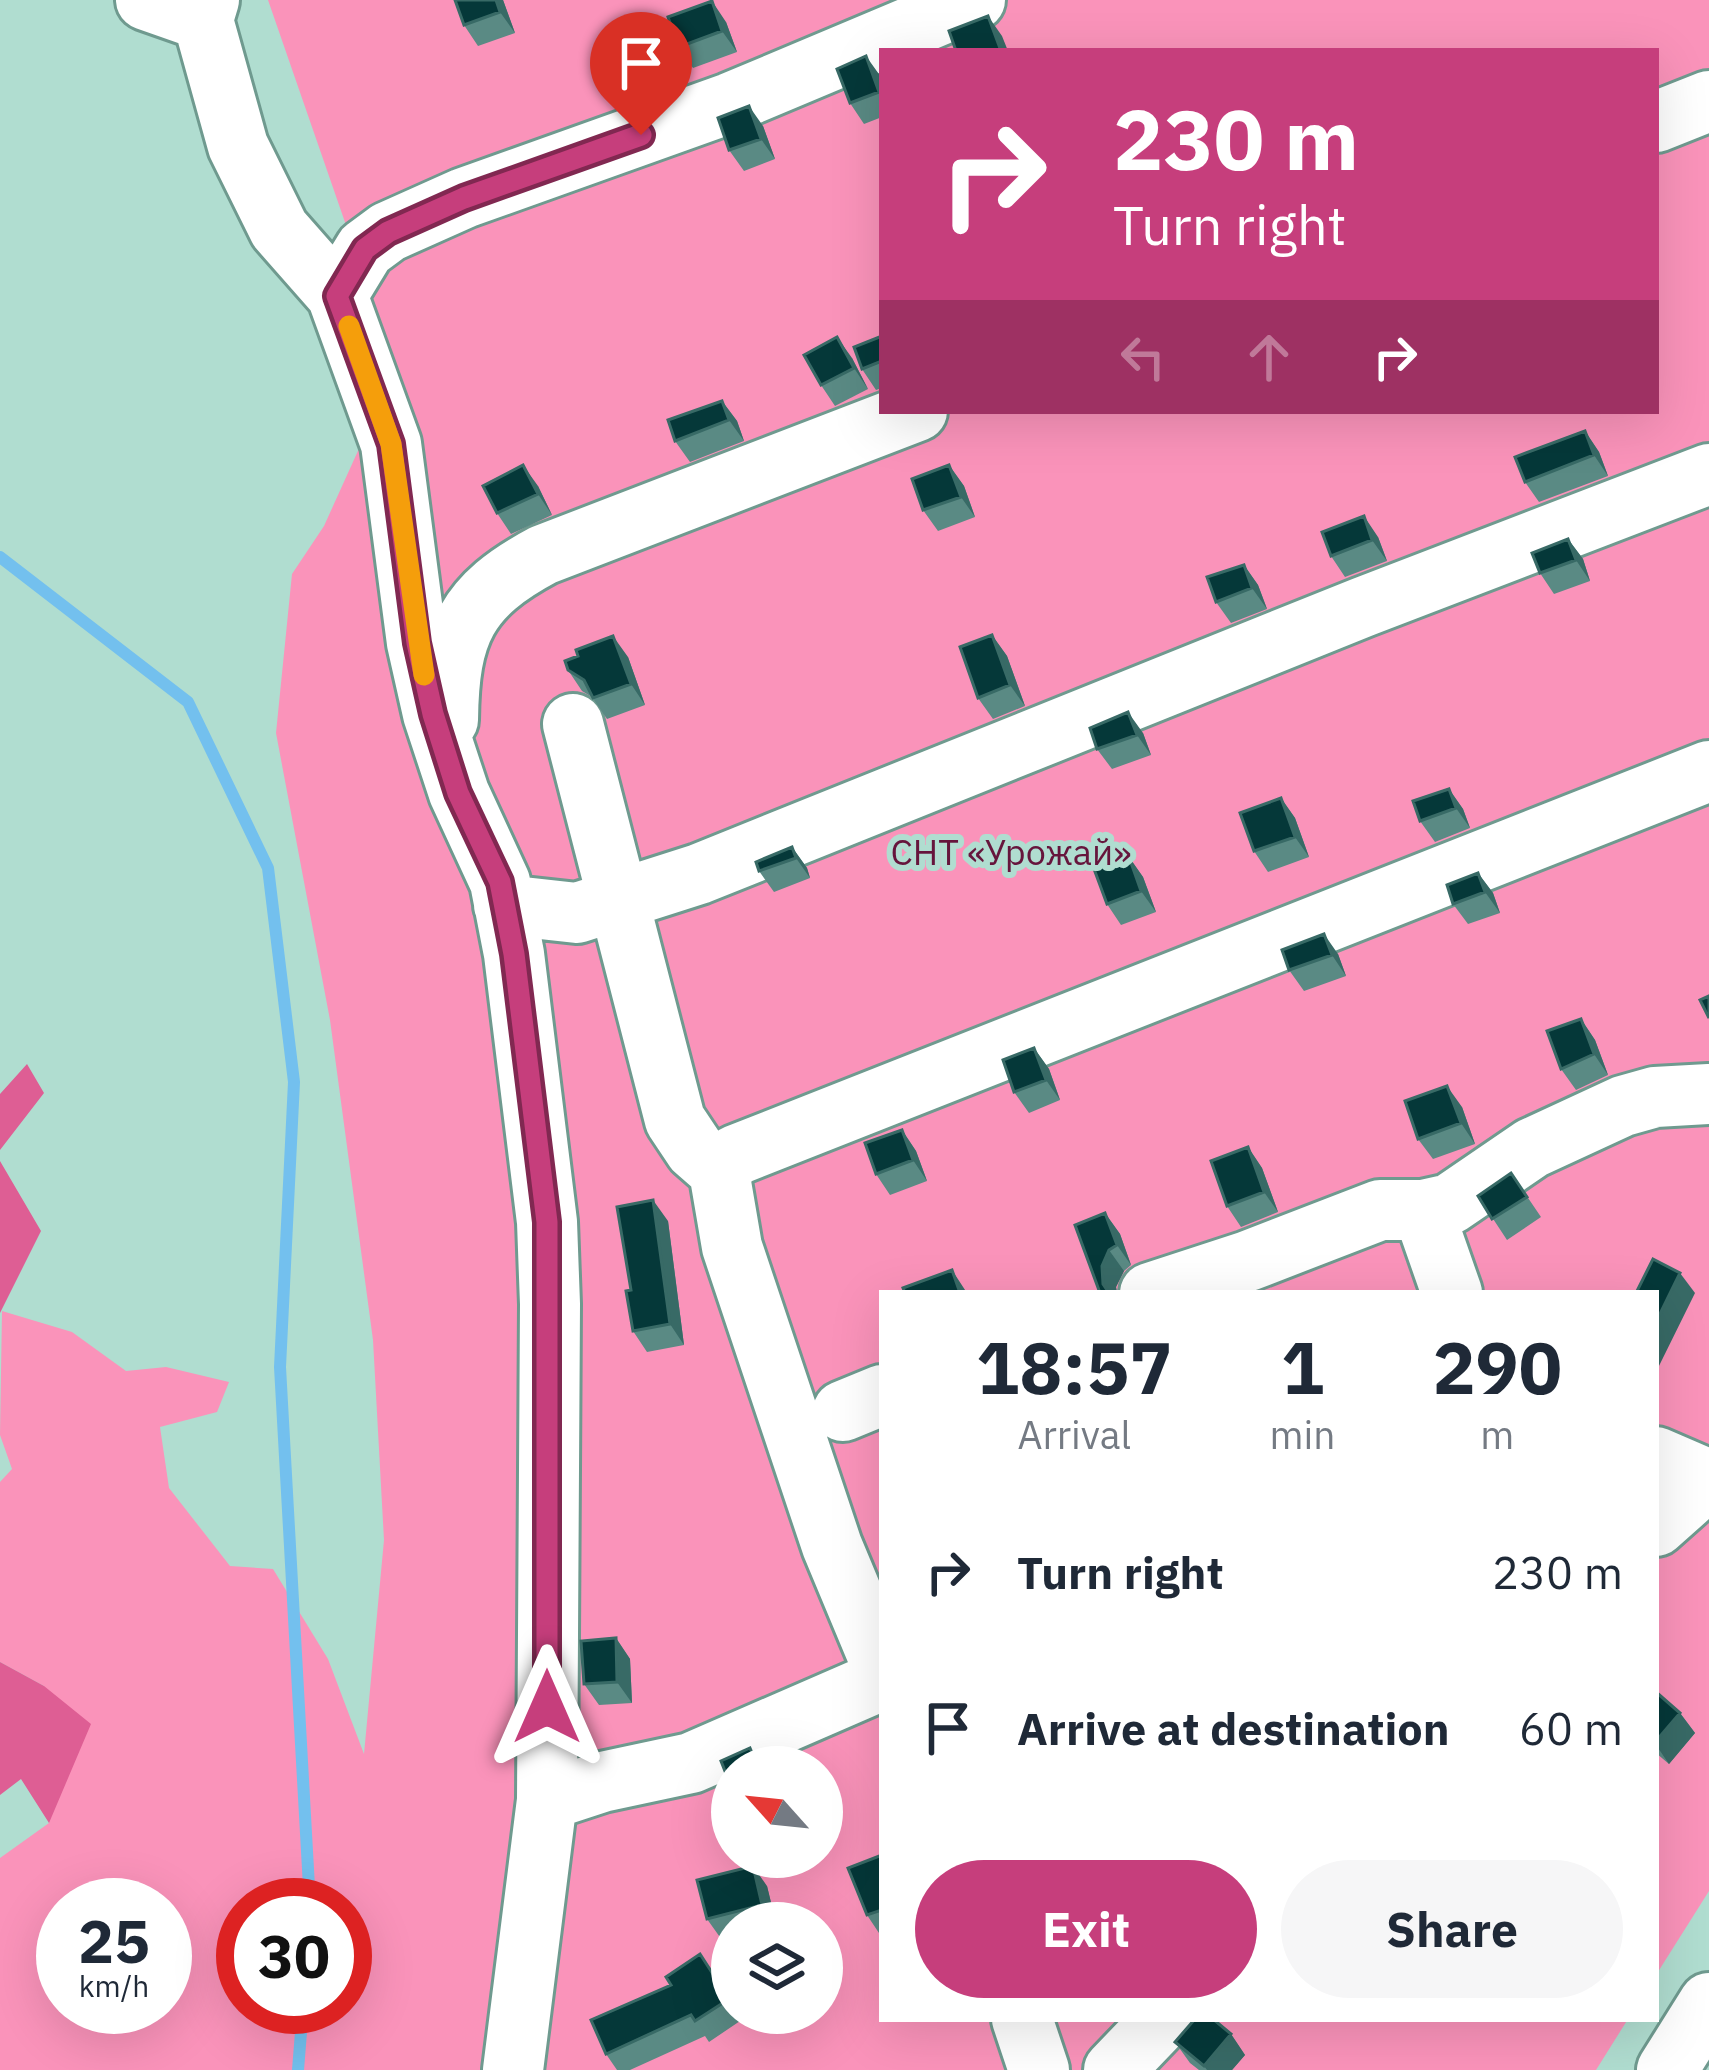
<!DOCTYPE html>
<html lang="en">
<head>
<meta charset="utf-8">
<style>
	:root { --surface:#fff; --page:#f6f6f7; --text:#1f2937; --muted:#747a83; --accent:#c63e7c }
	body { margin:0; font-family:"IBM Plex Sans",sans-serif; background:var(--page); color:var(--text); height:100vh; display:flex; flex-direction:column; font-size:45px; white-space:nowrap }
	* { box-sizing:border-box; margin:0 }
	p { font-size:39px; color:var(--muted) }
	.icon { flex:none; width:66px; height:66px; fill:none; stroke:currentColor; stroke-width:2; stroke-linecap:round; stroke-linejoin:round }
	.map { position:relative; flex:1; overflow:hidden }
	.panel { position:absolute; left:879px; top:1290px; width:780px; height:732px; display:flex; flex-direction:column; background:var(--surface); border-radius:0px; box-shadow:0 12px 48px #0002 }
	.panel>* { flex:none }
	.top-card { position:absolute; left:879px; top:48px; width:780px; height:366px; border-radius:0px; box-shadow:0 12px 48px #0002; background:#c63e7c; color:#fff; overflow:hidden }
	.needle { width:78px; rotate:297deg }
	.tools { position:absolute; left:711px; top:1746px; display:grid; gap:24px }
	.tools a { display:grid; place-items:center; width:132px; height:132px; border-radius:50%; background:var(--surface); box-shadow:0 12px 48px #0002; font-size:60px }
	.speed { position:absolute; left:36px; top:1878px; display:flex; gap:24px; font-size:60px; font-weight:700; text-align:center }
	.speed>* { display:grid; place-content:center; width:156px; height:156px; border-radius:50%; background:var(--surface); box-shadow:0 12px 48px #0002; line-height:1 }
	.speed small { font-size:30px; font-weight:400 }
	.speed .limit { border:18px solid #d22; background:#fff; color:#111 }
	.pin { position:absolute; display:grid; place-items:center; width:102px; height:102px; color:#fff; margin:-123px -51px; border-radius:50% 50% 50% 0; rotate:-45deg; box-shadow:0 0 12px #0007 }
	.pin .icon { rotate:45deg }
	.me { position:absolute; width:132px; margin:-66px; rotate:0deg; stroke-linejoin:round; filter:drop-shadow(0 0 9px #0008) }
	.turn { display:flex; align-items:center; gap:42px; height:252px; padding:0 36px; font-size:54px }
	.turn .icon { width:156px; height:156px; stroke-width:2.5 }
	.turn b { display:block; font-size:84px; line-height:102px }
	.lanes { display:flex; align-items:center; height:114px; padding:0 36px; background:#0003; justify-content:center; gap:60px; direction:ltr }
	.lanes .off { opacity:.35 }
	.eta { display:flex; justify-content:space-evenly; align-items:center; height:204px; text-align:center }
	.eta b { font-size:72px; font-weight:800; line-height:84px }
	.action { display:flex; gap:24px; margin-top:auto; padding:24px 36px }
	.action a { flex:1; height:138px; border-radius:72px; background:var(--accent); color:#fff; font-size:48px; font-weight:800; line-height:138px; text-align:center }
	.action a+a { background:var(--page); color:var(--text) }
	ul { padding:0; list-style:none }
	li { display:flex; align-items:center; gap:36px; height:156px; padding:0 36px }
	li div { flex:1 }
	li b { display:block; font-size:45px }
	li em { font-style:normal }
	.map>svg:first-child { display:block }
</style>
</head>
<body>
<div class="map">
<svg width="1709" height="2070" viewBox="0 0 1709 2070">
	<rect width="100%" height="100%" fill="#b0ddd0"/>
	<path fill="#fa93ba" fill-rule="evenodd" d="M268 0H1709V1891L1656 1975V1293H882V2019H1628L1596 2070H535L562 1382 356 254ZM882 51H1656V411H882ZM732 1767H822V1857H732ZM732 1923H822V2013H732Z
		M362 442 499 964 524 1197 517 1857 496 2070H0V1858L49 1823 44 1686 0 1662V1482L12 1469 0 1435 2 1311 72 1332 126 1371 166 1367 229 1382 217 1412 160 1427 169 1488 230 1566 273 1569 328 1659 364 1754 384 1540 373 1340 330 1020 276 733 292 574 324 526ZM63 1905H165V2007H63ZM243 1905H345V2007H243Z"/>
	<path fill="#de5e94" d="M27 1064 44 1093 0 1150V1094Z
		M0 1161 41 1231 0 1313Z
		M0 1662 44 1686 91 1724 49 1823 21 1779 0 1795Z"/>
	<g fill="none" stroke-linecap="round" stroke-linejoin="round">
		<path stroke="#73c0ee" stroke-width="12" d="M0 557 188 702 268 868 294 1082 280 1367 310 1905
			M298 2070 303 2007"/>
		<defs>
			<path id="minor" d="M146 0 203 20
				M209 0 203 20 238 146 279 229 337 295 391 444 417 643 433 714 459 793 500 882 514 954 547 1222 550 1304 547 1800 513 2070
				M1656 122 1709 101
				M337 295 365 249 388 232 464 198 730 103 975 0
				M448 720C449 633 466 596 543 555L917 411
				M573 724 675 1120 695 1150 719 1171 732 1247 832 1546 882 1666
				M504 905 577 913 699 874 1363 607 1709 474
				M719 1171 736 1155 1709 771
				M1423 1210 1450 1204 1532 1148 1623 1106 1655 1097 1709 1094
				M1150 1293 1248 1261 1380 1210H1423L1452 1293
				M843 1411 882 1395
				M1656 1457 1707 1479
				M1656 1526 1709 1479
				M547 1800 602 1782 691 1763 882 1680
				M1022 2019 1039 2070
				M1114 2070 1163 2019
				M1667 2070 1709 2003"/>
		</defs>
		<use href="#minor" stroke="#6f9a8f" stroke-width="66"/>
		<use href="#minor" stroke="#fff" stroke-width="60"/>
	</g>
	<path fill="#5a8a84" d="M455 0H503L515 33 478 46 464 25Z
		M726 22 737 52 693 68 679 47Z
		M881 77 882 117 864 124 850 103Z
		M763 126 775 159 744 171 729 150Z
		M882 336V388L876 390 862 369Z
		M852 358 868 389 835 406 821 385Z
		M722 401 737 421 744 441 690 462 675 441Z
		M1585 431 1599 452 1608 476 1539 502 1525 482Z
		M949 465 964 486 975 517 938 531 923 510Z
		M538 486 552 515 511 534 497 513Z
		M1378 537 1387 561 1345 577 1331 556Z
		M1568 539 1583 559 1590 581 1554 594 1540 573Z
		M1244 565 1258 585 1267 609 1231 623 1216 602Z
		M992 635 1007 656 1025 706 993 719 978 698Z
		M628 657 645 705 607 719 592 697 582 691 568 670Z
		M1143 733 1151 755 1112 769 1097 749Z
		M1449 789 1463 809 1470 828 1435 842 1420 821Z
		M1281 798 1295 818 1309 857 1268 872 1254 851Z
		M792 847 807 868 810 878 774 892 759 871Z
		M1129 857 1143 877 1156 912 1121 925 1107 904Z
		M1478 873 1493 893 1500 913 1468 924 1453 904Z
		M1282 950 1338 954 1346 976 1304 991 1289 970Z
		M1581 1019 1595 1040 1608 1075 1576 1090 1561 1069Z
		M1034 1048 1049 1069 1060 1100 1029 1113 1014 1092Z
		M1462 1107 1475 1144 1433 1159 1418 1139Z
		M902 1130 916 1151 927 1181 890 1195 876 1174Z
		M1248 1147 1262 1168 1278 1212 1241 1227 1227 1206Z
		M1511 1173 1541 1217 1507 1240 1478 1196Z
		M1105 1213 1120 1234 1131 1265 1124 1271 1116 1287 1117 1293H1100Z
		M668 1221 684 1345 647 1352 633 1331 631 1290Z
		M616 1638 630 1659 632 1703 599 1705 584 1684Z
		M1656 1692 1680 1713 1695 1733 1669 1764 1656 1753Z
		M882 1855V1936H881L867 1915Z
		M767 1886 776 1923H732V1937L722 1940 707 1919Z
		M700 1954 732 2002V2013H739L743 2019 709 2042 705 2036 630 2070H617L606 2054Z
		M1231 2034 1245 2055 1232 2070H1199L1190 2063 1175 2042Z"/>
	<path fill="#386a66" d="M496 0H503L515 33 500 12Z
		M712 1 726 22 737 52 722 31Z
		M988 16 1002 36 1008 51H1001Z
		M866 56 881 77 882 96 879 92Z
		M749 106 763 126 775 159 761 139Z
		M837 337 852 358 868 389 854 368Z
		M722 401 737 421 744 441 729 420Z
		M1585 431 1599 452 1608 476 1594 455Z
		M523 465 538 486 552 515 538 494Z
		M949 465 964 486 975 517 961 497Z
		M1364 516 1378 537 1387 561 1372 540Z
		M1568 539 1583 559 1590 581 1576 560Z
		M1244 565 1258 585 1267 609 1252 588Z
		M992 635 1007 656 1025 706 1010 685Z
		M613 636 628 657 645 705 631 684Z
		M1128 712 1143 733 1151 755 1137 735Z
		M1449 789 1463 809 1470 828 1456 808Z
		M1281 798 1295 818 1309 857 1295 837Z
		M792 847 807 868 810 878 796 858Z
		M1129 857 1143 877 1156 912 1141 891Z
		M1478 873 1493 893 1500 913 1485 892Z
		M1324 934 1338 954 1346 976 1332 955Z
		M1581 1019 1595 1040 1608 1075 1594 1054Z
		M1034 1048 1049 1069 1060 1100 1046 1080Z
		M1447 1086 1462 1107 1475 1144 1461 1123Z
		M902 1130 916 1151 927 1181 913 1160Z
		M1248 1147 1262 1168 1278 1212 1264 1192Z
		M653 1200 668 1221 684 1345 670 1324Z
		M1105 1213 1120 1234 1131 1265 1117 1245Z
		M1109 1250 1124 1271 1116 1287 1117 1293H1109L1103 1284 1102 1266Z
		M952 1270 967 1293H960Z
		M1680 1273 1695 1293 1656 1372V1322Z
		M616 1638 630 1659 632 1703 617 1682Z
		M1680 1713 1695 1733 1669 1764 1656 1745V1741Z
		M753 1866 767 1886 776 1923 762 1905Z
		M1231 2034 1245 2055 1232 2070H1207L1204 2066Z"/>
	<path fill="#053839" stroke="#386a66" stroke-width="3" d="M455 0H496L500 12 464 25Z
		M712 1 722 31 679 47 668 17Z
		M988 16 1001 51H956L949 31Z
		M866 56 879 92 850 103 837 69Z
		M749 106 761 139 729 150 718 118Z
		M882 336V361L862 369 854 347Z
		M837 337 854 368 821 385 804 355Z
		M722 401 729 420 675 441 668 420Z
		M1585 431 1594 455 1525 482 1515 457Z
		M523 465 538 494 497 513 483 486Z
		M949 465 961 497 923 510 912 479Z
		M1364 516 1372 540 1331 556 1322 532Z
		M1568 539 1576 560 1540 573 1532 553Z
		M1244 565 1252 588 1216 602 1207 577Z
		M992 635 1010 685 978 698 960 647Z
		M613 636 631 684 593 698 584 680 568 670 565 661 578 656 576 650Z
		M1128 712 1137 735 1097 749 1090 728Z
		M1449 789 1456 808 1420 821 1413 801Z
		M1281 798 1295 837 1254 851 1240 813Z
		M792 847 796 858 759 871 756 862Z
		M1129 857 1141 891 1107 904 1094 869Z
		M1478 873 1485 892 1453 904 1447 885Z
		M1324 934 1332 955 1289 970 1282 950Z
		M1709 996V1018L1700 1000Z
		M1581 1019 1594 1054 1561 1069 1547 1031Z
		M1034 1048 1046 1080 1014 1092 1003 1060Z
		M1447 1086 1461 1123 1418 1139 1405 1101Z
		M902 1130 913 1160 876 1174 865 1143Z
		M1248 1147 1264 1192 1227 1206 1211 1161Z
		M1511 1173 1527 1197 1492 1219 1478 1196Z
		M653 1200 670 1324 633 1331 626 1291 631 1290 617 1207Z
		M1105 1213 1117 1245 1109 1250 1102 1266 1103 1284 1109 1293H1100L1075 1225Z
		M1653 1259 1680 1273 1656 1322V1293H1636Z
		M952 1270 960 1293H905L903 1288Z
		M616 1638 617 1682 584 1684 581 1641Z
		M1656 1692 1680 1713 1656 1741Z
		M750 1748 758 1767H732V1789L721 1761Z
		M882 1855V1910L867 1915 848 1868Z
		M753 1866 762 1905 707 1919 697 1880Z
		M700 1954 729 1999 695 2021 691 2015 606 2054 591 2020 671 1985 666 1977Z
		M1195 2019H1213L1231 2034 1204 2066 1175 2042Z"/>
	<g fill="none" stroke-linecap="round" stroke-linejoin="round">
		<defs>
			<path id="route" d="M547 1707V1222L514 954 500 882 458 793 433 714 417 643 391 444 337 296 365 249 388 232 464 198 641 135"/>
		</defs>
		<use href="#route" stroke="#812851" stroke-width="30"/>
		<use href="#route" stroke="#c63e7c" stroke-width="21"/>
		<path stroke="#f59e0b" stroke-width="21" d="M349 326 391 444 424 675"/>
	</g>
	<g text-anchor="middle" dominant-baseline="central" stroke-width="12" stroke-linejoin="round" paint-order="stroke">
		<g font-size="36" fill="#66153c" stroke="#b0ddd0">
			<text x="1011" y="851">СНТ «Урожай»</text>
		</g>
	</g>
</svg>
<div class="tools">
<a><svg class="needle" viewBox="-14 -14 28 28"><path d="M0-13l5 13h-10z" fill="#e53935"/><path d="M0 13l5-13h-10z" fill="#747a83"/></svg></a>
<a><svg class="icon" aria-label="layers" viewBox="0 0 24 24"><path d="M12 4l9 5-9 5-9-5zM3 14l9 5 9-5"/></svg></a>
</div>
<div class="speed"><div>25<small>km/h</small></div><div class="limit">30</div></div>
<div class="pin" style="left:641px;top:135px;background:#d93025"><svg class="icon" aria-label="arrive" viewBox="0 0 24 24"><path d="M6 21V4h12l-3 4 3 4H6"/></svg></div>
<svg class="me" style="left:547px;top:1707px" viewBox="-20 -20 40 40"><path d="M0-17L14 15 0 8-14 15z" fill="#c63e7c" stroke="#fff" stroke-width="4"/></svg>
<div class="top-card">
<div class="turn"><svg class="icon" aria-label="right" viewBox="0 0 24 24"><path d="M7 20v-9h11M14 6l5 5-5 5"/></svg><div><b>230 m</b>Turn right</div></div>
<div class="lanes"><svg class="icon off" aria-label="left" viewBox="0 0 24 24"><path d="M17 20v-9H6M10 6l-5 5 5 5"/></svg><svg class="icon off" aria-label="ahead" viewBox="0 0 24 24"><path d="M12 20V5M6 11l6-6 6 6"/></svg><svg class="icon" aria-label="right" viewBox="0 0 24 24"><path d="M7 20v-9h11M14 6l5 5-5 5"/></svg></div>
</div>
<section class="panel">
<div class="eta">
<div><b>18:57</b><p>Arrival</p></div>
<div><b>1</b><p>min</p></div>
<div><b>290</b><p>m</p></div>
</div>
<ul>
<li><svg class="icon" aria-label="right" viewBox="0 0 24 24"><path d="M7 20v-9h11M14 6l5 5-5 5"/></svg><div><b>Turn right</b></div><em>230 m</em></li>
<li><svg class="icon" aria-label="arrive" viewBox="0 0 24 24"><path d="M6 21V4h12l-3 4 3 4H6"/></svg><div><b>Arrive at destination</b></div><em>60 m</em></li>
</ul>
<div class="action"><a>Exit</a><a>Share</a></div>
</section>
</div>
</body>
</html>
